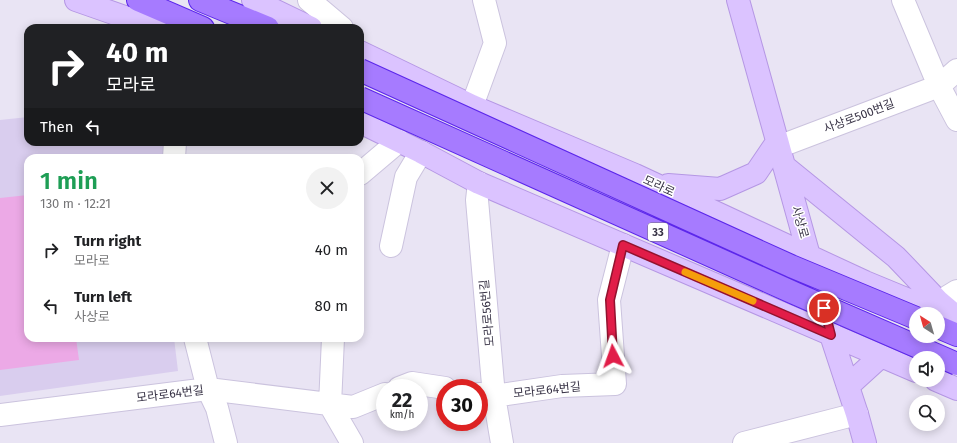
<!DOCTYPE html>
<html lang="en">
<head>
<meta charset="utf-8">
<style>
	:root { --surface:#fff; --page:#f2f2f2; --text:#202124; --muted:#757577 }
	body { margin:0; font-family:"Fira Sans","Noto Sans KR",sans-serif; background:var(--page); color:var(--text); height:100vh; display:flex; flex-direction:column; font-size:15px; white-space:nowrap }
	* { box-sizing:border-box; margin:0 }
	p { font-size:13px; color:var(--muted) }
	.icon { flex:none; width:22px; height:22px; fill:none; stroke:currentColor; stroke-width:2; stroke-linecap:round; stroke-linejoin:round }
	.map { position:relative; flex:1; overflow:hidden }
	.sheet { position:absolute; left:24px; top:154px; width:340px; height:188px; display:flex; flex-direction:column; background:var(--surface); border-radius:12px; box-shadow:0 2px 10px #0003 }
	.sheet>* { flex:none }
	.banner { position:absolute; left:24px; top:24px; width:340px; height:122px; border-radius:12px; box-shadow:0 2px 10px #0003; background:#202124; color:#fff; overflow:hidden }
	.needle { width:26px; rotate:323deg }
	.controls { position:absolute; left:909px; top:307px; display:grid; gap:8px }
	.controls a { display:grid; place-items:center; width:36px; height:36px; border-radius:50%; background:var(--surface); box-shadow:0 2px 10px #0003; font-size:20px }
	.speed { position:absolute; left:376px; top:379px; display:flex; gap:8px; font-size:20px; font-weight:700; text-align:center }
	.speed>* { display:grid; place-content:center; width:52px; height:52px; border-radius:50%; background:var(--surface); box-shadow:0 2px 10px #0003; line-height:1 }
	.speed small { font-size:10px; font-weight:400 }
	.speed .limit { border:6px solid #d22; background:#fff; color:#111 }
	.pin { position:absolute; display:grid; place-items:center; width:34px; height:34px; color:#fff; margin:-17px; border:2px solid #fff; border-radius:50%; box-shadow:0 1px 4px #0007 }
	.me { position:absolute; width:44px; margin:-22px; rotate:356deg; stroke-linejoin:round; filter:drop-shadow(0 0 3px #0008) }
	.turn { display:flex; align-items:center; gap:14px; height:84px; padding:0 16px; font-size:18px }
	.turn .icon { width:52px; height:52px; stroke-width:2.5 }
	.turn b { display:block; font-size:28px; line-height:34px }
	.then { display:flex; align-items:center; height:38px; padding:0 16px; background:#0003; gap:8px; font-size:15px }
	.round { display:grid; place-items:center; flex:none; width:42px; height:42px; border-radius:21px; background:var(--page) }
	.headline { display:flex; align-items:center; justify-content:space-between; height:68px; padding:0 16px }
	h1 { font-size:24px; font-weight:600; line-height:30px; color:#1e9e55 }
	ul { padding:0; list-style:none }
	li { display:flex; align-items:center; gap:12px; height:56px; padding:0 16px }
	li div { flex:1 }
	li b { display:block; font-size:15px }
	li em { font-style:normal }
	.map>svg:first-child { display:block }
</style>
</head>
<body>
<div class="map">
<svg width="957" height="443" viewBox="0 0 957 443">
	<rect width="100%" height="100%" fill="#e9e4f4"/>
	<path fill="#d9cdee" d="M28 117V142H165L164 158H28V338H174L178 371 0 396V120Z"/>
	<path fill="#eca9e6" d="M28 195V338H76L79 360 0 370V198Z"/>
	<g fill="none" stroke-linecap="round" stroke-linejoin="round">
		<defs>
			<path id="minor" d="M309 0 342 28
				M903 0 939 86 957 120
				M472 106 495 43 484 0
				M778 147 939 86 957 70
				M174 158 175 142
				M360 174 399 141
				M479 183 477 200 494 396 502 443
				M391 246 406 177 421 152
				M939 302 957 291
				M195 338 208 389 217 408 226 443
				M333 338 330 405 352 443
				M399 388 412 383 445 388
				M479 394 494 396 562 386 615 384 609 300 623 245
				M0 415 208 389 353 407 385 394
				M744 443 857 414"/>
			<path id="secondary" d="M76 0 156 28
				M253 0 311 28
				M738 0 831 335 857 414 865 443
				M360 52 472 106 635 175 865 282 957 320
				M360 122 421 152 479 183 916 371
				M784 166 896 257 939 302 951 312
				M668 185 720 189 756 173 777 142
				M936 380 957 389
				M848 386 881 356"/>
			<path id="trunk" d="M138 0 203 28
				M200 0 268 28
				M938 327 957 335"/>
		</defs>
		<use href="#minor" stroke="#cbc3de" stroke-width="24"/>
		<use href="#secondary" stroke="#b597e4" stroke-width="24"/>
		<use href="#trunk" stroke="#5c27eb" stroke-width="24"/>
		<use href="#minor" stroke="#fff" stroke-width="22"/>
		<use href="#secondary" stroke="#dbc3ff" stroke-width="22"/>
		<use href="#trunk" stroke="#a67bff" stroke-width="22"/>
		<defs>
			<path id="trunk-bridge" d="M360 70 791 266 916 318
				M360 98 794 293 957 364"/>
		</defs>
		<use href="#trunk-bridge" stroke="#5c27eb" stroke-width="24" stroke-linecap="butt"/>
		<use href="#trunk-bridge" stroke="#a67bff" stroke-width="22"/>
	</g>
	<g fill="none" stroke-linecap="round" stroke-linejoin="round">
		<defs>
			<path id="route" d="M613 356 610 300 623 245 831 335 824 308"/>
		</defs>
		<use href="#route" stroke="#92132f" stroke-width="10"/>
		<use href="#route" stroke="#e11d48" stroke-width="7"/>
		<path stroke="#f59e0b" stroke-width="7" d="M685 272 753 301"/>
	</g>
	<g text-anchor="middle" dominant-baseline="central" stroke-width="3" stroke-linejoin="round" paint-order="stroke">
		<rect fill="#fff" stroke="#74707e" stroke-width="1" x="648" y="223" width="20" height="18" rx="3"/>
		<g font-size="11" font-weight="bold" fill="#383346">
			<text x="658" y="232">33</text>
		</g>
		<g font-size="12" fill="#383346" stroke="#fff">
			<text transform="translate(859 116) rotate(-21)">사상로500번길</text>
			<text transform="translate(659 186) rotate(25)">모라로</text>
			<text transform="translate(800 222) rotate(74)">사상로</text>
			<text transform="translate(487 313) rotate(-95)">모라로56번길</text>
			<text transform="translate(547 390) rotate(-6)">모라로64번길</text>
			<text transform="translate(170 394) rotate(-7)">모라로64번길</text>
		</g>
	</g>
</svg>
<div class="controls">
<a><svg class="needle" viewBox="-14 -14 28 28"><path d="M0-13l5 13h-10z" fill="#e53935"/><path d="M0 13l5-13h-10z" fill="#757577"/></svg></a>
<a><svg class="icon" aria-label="sound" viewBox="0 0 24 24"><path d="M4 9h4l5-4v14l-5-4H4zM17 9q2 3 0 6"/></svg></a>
<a><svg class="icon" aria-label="search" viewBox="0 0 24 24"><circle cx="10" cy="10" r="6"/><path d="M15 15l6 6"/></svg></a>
</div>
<div class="speed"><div>22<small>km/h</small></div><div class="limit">30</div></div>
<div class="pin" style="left:824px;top:308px;background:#d93025"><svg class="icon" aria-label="arrive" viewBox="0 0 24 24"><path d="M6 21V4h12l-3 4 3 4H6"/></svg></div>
<svg class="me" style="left:613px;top:356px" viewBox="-20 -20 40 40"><path d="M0-17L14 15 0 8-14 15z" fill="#e11d48" stroke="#fff" stroke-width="4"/></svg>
<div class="banner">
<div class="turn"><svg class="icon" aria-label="right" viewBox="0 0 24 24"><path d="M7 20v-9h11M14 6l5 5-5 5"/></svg><div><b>40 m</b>모라로</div></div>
<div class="then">Then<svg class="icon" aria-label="left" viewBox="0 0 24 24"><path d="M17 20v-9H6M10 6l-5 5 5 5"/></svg></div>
</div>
<section class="sheet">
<div class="headline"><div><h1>1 min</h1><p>130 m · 12:21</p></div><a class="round"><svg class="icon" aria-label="close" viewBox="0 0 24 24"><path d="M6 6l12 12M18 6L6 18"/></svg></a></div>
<ul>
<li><svg class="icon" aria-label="right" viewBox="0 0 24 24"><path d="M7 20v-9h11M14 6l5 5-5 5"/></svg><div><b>Turn right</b><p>모라로</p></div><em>40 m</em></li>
<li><svg class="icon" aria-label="left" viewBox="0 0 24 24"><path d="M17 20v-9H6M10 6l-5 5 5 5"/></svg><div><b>Turn left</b><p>사상로</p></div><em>80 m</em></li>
</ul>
</section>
</div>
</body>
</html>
